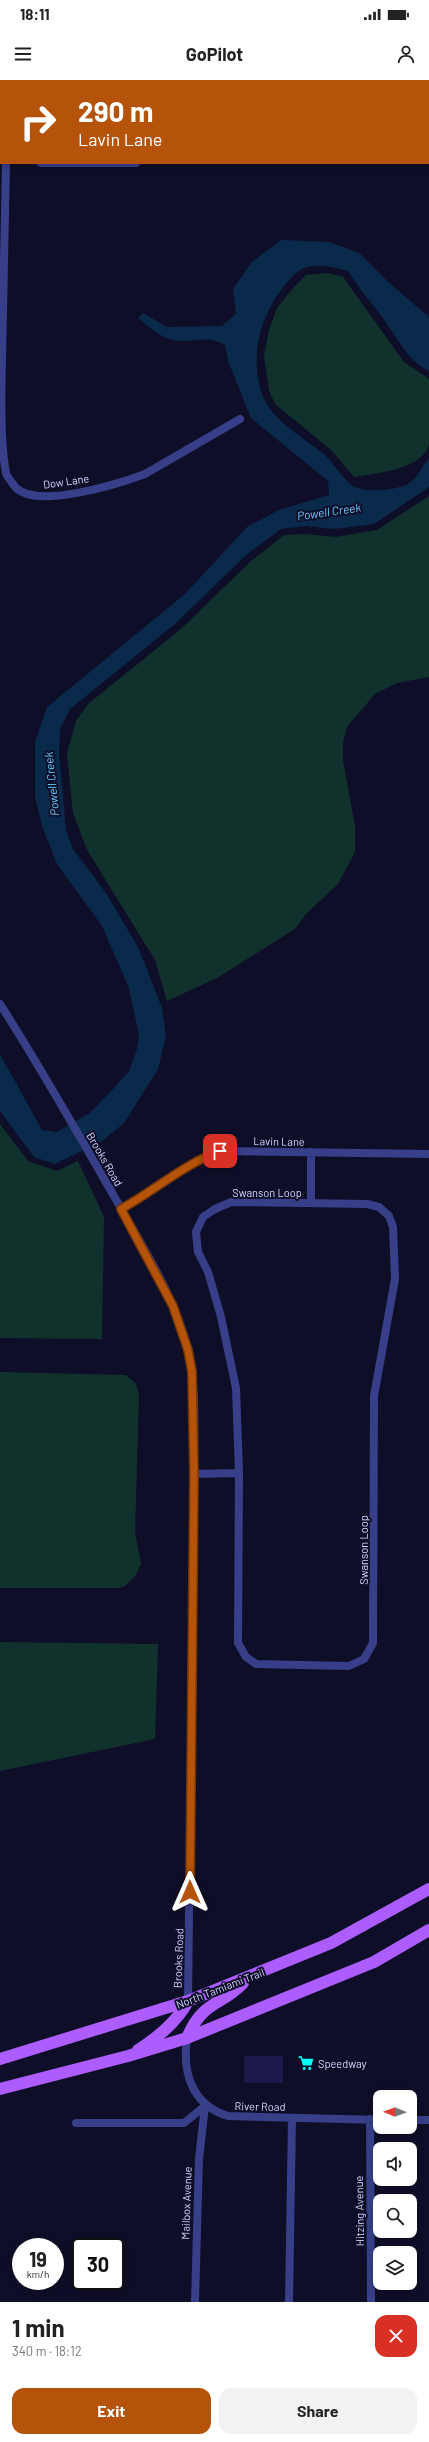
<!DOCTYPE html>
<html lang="en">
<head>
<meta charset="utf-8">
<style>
	:root { --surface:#fff; --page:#f2f2f2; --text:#222; --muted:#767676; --accent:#b45309 }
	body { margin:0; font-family:Barlow,sans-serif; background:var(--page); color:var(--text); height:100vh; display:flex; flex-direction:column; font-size:15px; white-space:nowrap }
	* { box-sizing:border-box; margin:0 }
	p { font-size:13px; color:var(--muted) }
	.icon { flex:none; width:22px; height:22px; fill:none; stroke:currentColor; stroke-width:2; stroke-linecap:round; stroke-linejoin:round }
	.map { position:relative; height:2222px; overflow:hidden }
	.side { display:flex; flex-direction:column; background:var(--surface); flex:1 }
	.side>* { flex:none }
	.banner { position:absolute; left:0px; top:0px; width:429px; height:84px; box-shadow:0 2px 10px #0003; background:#b45309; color:#fff; overflow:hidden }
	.needle { width:26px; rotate:271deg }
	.fabs { position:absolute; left:373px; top:2010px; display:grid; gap:8px }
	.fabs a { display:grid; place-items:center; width:44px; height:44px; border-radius:8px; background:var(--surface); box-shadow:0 2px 10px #0003; font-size:20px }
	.speed { position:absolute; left:12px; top:2158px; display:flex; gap:8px; font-size:20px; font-weight:700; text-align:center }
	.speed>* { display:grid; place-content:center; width:52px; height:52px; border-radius:50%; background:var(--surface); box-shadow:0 2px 10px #0003; line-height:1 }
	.speed small { font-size:10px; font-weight:400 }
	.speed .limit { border:2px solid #111; border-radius:6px; background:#fff; color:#111 }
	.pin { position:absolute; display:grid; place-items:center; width:34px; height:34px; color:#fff; margin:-17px; border-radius:8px; box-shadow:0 2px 6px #0006 }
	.me { position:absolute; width:44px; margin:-22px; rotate:0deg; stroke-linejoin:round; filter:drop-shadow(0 0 3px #0008) }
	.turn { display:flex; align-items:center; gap:14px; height:84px; padding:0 12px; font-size:18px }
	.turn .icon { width:52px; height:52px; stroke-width:2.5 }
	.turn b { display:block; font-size:28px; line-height:34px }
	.round { display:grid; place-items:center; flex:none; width:42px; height:42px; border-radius:12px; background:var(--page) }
	.headline { display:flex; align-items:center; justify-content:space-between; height:68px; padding:0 12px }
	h1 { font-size:24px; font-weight:700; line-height:30px }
	.primary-button { display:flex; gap:8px; margin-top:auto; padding:8px 12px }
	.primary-button a { flex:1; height:46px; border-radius:12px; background:var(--accent); color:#fff; font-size:16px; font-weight:700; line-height:46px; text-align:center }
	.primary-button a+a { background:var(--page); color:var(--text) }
	.status { display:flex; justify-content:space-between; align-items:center; height:28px; padding:0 20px; background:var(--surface); direction:ltr }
	.status svg { height:11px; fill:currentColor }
	header { display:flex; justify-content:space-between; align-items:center; height:52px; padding:0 12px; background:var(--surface); font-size:18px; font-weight:700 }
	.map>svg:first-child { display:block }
</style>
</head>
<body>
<div class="status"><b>18:11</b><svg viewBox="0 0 49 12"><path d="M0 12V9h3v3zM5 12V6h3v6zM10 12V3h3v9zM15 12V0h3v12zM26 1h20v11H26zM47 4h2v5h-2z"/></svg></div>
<header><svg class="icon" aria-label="menu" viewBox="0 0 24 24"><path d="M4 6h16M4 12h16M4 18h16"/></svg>GoPilot<svg class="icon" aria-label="person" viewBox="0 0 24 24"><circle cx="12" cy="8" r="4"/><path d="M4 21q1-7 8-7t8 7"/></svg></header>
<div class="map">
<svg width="429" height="2222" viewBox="0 0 429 2222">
	<rect width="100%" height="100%" fill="#0f0e28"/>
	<path fill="#11322c" d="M328 193 343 197 404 282 429 299C429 318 429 346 429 364 424 389 374 394 354 397L332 371 275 324 269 310 264 275 269 250 277 228 294 207 306 195Z
		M429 416V597L397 603 375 614 347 647 343 663V680L355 746V772L338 804 306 834 295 849 217 898 167 921 155 880 87 770 73 733 67 673 76 641 88 624 181 549 251 481 284 455 305 454 336 457 377 450Z
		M0 1044 28 1081 57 1091 78 1081 104 1137 102 1259 0 1258Z
		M0 1292 126 1295 136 1304 139 1314 135 1452 141 1484 136 1495 125 1506 119 1508H0Z
		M0 1562 158 1564 155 1659 0 1691Z"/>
	<path fill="#0a2a4b" d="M281 160 329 162 359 173 387 201 429 237V291C408 281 398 259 385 241 373 224 359 209 348 191 334 187 318 183 304 188 297 190 288 201 284 206 260 237 250 273 261 311 268 337 299 355 320 371 332 380 339 394 350 404 360 414 400 411 411 402 418 396 423 385 429 378V407L374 444 335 449 306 446 281 449 245 476 175 544 70 629 60 649 59 672 66 751 73 769 106 813 138 867 162 928 166 956 158 989 124 1043 102 1061 55 1084 34 1077 0 1031V974L42 1050 57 1052 90 1033 113 1009 129 991 137 969 139 955 129 908 102 846 57 784 42 746 35 716V662L47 627 185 514 247 447 279 430 329 415 328 401 251 338 228 281 225 265C205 253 189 265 170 259 157 255 148 246 138 238L143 233 167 247 222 246 236 234 233 209 252 182Z"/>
	<path fill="#1d194a" d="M244 1976H283V2003H244Z"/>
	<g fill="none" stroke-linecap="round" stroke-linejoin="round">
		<path stroke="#373f89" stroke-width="8" d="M251 0 256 1
			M205 1 206 0
			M399 1 403 0
			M6 83C5 149 3 215 2 280 1 312 0 362 6 393 7 397 13 404 16 408 39 429 118 404 145 394L240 339
			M41 83H136
			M0 924C43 991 82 1061 122 1130 147 1174 176 1220 188 1270 197 1310 194 1353 194 1394L188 1921
			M231 1122 367 1124 379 1127 389 1136 393 1147 395 1199 374 1316 373 1563 364 1579 349 1586 256 1584 246 1577 238 1563 239 1393 236 1308 221 1237 208 1192 198 1172 196 1152 203 1137 215 1129Z
			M311 1123V1072
			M121 1129C154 1111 184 1084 220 1071L429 1074
			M194 1394 239 1393
			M187 1958C182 1993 192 2025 228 2036L380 2040
			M370 2039 371 2222
			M410 2040H429
			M76 2043H184L205 2026
			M195 2222 199 2079 205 2026
			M289 2222 292 2038"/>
		<path stroke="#ac5cff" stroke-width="12" d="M187 1958C203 1920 220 1927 243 1903
			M138 1970C157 1958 177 1942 188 1921
			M0 1979 188 1921 331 1863 429 1809
			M0 2009 128 1976 187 1958 374 1882 429 1850"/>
	</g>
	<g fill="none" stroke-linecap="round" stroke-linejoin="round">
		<defs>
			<path id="route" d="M190 1812 194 1394 192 1292 188 1270 173 1226 121 1129C154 1111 184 1084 220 1071"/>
		</defs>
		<use href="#route" stroke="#753606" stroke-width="10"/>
		<use href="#route" stroke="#b45309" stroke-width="7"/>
	</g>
	<defs>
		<symbol id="supermarket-bare" viewBox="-9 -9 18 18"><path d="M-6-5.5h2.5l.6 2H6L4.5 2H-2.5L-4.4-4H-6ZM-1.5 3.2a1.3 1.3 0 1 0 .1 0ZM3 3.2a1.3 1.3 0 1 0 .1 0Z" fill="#01fff7" stroke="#0f0e28" stroke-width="2.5" paint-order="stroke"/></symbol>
	</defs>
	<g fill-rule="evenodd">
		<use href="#supermarket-bare" x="295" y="1972" width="22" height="22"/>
	</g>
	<g text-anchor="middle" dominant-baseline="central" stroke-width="4" stroke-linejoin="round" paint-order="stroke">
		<g font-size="11" fill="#d5d6ff" stroke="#0f0e28">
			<text transform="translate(66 401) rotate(-8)">Dow Lane</text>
			<text transform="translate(279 1061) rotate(1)">Lavin Lane</text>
			<text transform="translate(105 1079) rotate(60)">Brooks Road</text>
			<text x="267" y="1112">Swanson Loop</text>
			<text transform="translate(363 1470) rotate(-90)">Swanson Loop</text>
			<text transform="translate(178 1878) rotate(-88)">Brooks Road</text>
			<text transform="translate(220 1908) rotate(-21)">North Tamiami Trail</text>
			<text transform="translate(260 2026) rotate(1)">River Road</text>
			<text transform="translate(186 2123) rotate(-88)">Mailbox Avenue</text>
			<text transform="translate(359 2131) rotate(-91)">Hitzing Avenue</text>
		</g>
		<g font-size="11" fill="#d5d6ff" stroke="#0f0e28" text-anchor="start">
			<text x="318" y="1983">Speedway</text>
		</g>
		<g font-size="12" font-style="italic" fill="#63cbff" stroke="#0f0e28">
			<text transform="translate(329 431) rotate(-8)">Powell Creek</text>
			<text transform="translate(51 704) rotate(-96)">Powell Creek</text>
		</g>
	</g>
</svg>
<div class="fabs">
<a><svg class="needle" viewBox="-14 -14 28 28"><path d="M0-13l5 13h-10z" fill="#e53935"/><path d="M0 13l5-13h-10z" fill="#767676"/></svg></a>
<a><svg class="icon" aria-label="sound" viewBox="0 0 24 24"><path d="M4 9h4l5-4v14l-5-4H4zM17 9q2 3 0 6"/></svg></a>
<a><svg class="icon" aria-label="search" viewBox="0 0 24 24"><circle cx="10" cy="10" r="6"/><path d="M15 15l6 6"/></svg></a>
<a><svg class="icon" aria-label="layers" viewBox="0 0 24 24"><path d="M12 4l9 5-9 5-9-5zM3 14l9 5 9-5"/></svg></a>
</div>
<div class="speed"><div>19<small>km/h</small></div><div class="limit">30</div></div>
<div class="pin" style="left:220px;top:1071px;background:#d93025"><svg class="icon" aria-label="arrive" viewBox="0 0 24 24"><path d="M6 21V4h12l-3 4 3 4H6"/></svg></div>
<svg class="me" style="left:190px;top:1812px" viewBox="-20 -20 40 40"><path d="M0-17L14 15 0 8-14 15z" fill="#b45309" stroke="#fff" stroke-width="4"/></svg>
<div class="banner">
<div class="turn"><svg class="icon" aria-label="right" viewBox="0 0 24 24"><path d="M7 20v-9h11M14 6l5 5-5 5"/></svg><div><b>290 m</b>Lavin Lane</div></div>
</div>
</div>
<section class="side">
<div class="headline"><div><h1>1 min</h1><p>340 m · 18:12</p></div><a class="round" style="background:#d93025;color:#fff"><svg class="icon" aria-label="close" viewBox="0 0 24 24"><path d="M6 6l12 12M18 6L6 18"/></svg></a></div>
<div class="primary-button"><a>Exit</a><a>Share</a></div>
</section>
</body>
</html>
